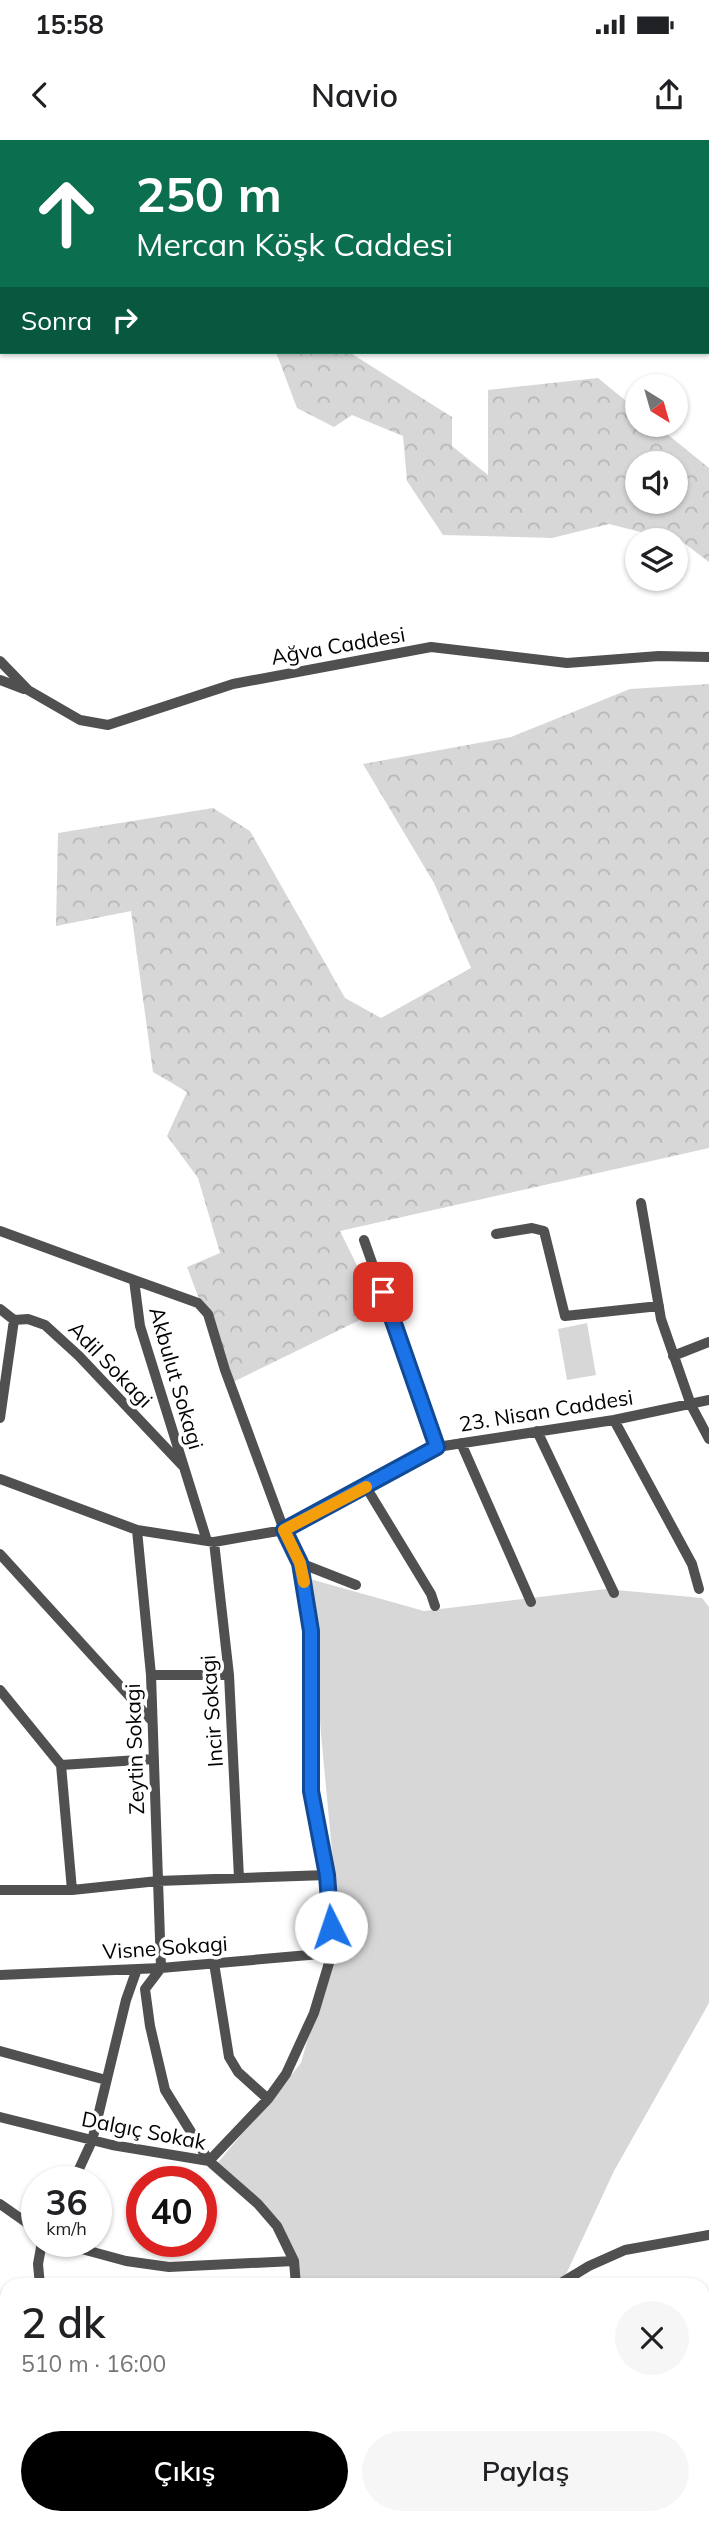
<!DOCTYPE html>
<html lang="tr">
<head>
<meta charset="utf-8">
<style>
	:root { --surface:#fff; --page:#f6f6f6; --text:#202124; --muted:#757577; --accent:#000 }
	body { margin:0; font-family:Mulish,sans-serif; background:var(--page); color:var(--text); height:100vh; display:flex; flex-direction:column; font-size:26px; white-space:nowrap }
	* { box-sizing:border-box; margin:0 }
	p { font-size:23px; color:var(--muted) }
	.icon { flex:none; width:38px; height:38px; fill:none; stroke:currentColor; stroke-width:2; stroke-linecap:round; stroke-linejoin:round }
	.map { position:relative; flex:1; overflow:hidden }
	.panel { position:absolute; left:0px; top:2138px; width:710px; height:247px; display:flex; flex-direction:column; background:var(--surface); border-radius:21px 21px 0 0; box-shadow:0 2px 5px #0004 }
	.panel>* { flex:none }
	.hud { position:absolute; left:0px; top:0px; width:710px; height:214px; box-shadow:0 2px 5px #0004; background:#0b6e4f; color:#fff; overflow:hidden }
	.needle { width:46px; rotate:143deg }
	.fabs { position:absolute; left:625px; top:234px; display:grid; gap:14px }
	.fabs a { display:grid; place-items:center; width:63px; height:63px; border-radius:50%; background:var(--surface); box-shadow:0 2px 5px #0004; font-size:35px }
	.speed { position:absolute; left:21px; top:2026px; display:flex; gap:14px; font-size:35px; font-weight:700; text-align:center }
	.speed>* { display:grid; place-content:center; width:91px; height:91px; border-radius:50%; background:var(--surface); box-shadow:0 2px 5px #0004; line-height:1 }
	.speed small { font-size:18px; font-weight:400 }
	.speed .limit { border:10px solid #d22; background:#fff; color:#111 }
	.pin { position:absolute; display:grid; place-items:center; width:60px; height:60px; color:#fff; margin:-30px; border-radius:14px; box-shadow:0 4px 10px #0006 }
	.me { position:absolute; width:77px; margin:-38px; rotate:356deg; stroke-linejoin:round; filter:drop-shadow(0 0 5px #0008) }
	.turn { display:flex; align-items:center; gap:24px; height:147px; padding:0 21px; font-size:32px }
	.turn .icon { width:91px; height:91px; stroke-width:2.5 }
	.turn b { display:block; font-size:49px; line-height:60px }
	.then { display:flex; align-items:center; height:66px; padding:0 21px; background:#0003; gap:14px; font-size:26px }
	.round { display:grid; place-items:center; flex:none; width:74px; height:74px; border-radius:37px; background:var(--page) }
	.summary { display:flex; align-items:center; justify-content:space-between; height:119px; padding:0 21px }
	h1 { font-size:42px; font-weight:600; line-height:52px }
	.button { display:flex; gap:14px; margin-top:auto; padding:14px 21px }
	.button a { flex:1; height:80px; border-radius:42px; background:var(--accent); color:#fff; font-size:28px; font-weight:600; line-height:80px; text-align:center }
	.button a+a { background:var(--page); color:var(--text) }
	.status { display:flex; justify-content:space-between; align-items:center; height:49px; padding:0 35px; background:var(--surface); direction:ltr }
	.status svg { height:19px; fill:currentColor }
	header { display:flex; justify-content:space-between; align-items:center; height:91px; padding:0 21px; background:var(--surface); font-size:32px; font-weight:600 }
	.map>svg:first-child { display:block }
</style>
</head>
<body>
<div class="status"><b>15:58</b><svg viewBox="0 0 49 12"><path d="M0 12V9h3v3zM5 12V6h3v6zM10 12V3h3v9zM15 12V0h3v12zM26 1h20v11H26zM47 4h2v5h-2z"/></svg></div>
<header><svg class="icon" aria-label="back" viewBox="0 0 24 24"><path d="M15 5l-7 7 7 7"/></svg>Navio<svg class="icon" aria-label="share" viewBox="0 0 24 24"><path d="M12 15V3M7 8l5-5 5 5M5 13v7h14v-7"/></svg></header>
<div class="map">
<svg width="709" height="2384" viewBox="0 0 709 2384">
	<defs>
		<pattern id="forest-crowns" width="20" height="18" patternUnits="userSpaceOnUse" patternTransform="scale(1.75)"><rect width="20" height="18" fill="#d7d7d7"/><path d="M2 6a3 3 0 1 1 6 0M12 15a3 3 0 1 1 6 0" fill="none" stroke="#b7b7b7"/></pattern>
	</defs>
	<rect width="100%" height="100%" fill="#fff"/>
	<path fill="#d7d7d7" d="M587 1183 596 1235 567 1240 558 1189Z
		M310 1439 424 1471 606 1449 702 1458 709 1467V1863L614 2031 561 2145H299L277 2086 215 2026 301 1923 339 1786 321 1594Z"/>
	<path fill="url(#forest-crowns)" fill-rule="evenodd" d="M276 212H349L452 277V306L488 335V250L598 238 637 270V285H656L709 328V422L684 403 609 384 552 398 443 395 407 341 403 296 352 275 334 287 297 268ZM637 324H676V362H637Z
		M709 544V1008L340 1091 371 1154 372 1174 231 1243 187 1127 220 1113 198 1038 167 996 187 952 153 932 131 771 56 786 58 693 213 668 250 691 345 858 381 878 471 828 434 743 363 624 511 597 630 549Z"/>
	<path fill="#9e9e9e" d="M135 2378H586L591 2380V2384H100Z"/>
	<g fill="none" stroke-linecap="round" stroke-linejoin="round">
		<path stroke="#505050" stroke-width="10" d="M696 0 698 2
			M0 521 28 550 80 580 108 585 233 544 431 507 567 523 659 516 709 517
			M0 540 24 549
			M641 1063 661 1179 691 1265 709 1299
			M0 1091 134 1140 140 1186 207 1401
			M496 1094 532 1088 544 1091 565 1176 659 1166
			M364 1100 437 1307
			M134 1140 198 1163 208 1174 225 1230 284 1390 437 1307 614 1280 709 1260
			M0 1169 14 1180 28 1179 45 1185 79 1216 182 1325
			M673 1216 709 1202
			M0 1278 14 1180
			M614 1280 692 1424 699 1449
			M537 1291 614 1453
			M461 1303 531 1462
			M0 1339 137 1390 214 1402 284 1390 300 1423 356 1445
			M366 1347 431 1454 435 1466
			M137 1390 151 1535 161 1828 145 1849 150 1886 165 1950 209 2021 268 1959 286 1934 314 1873 332 1813 327 1735 311 1651V1491L300 1423
			M214 1402 229 1535 239 1738
			M0 1414 152 1581
			M151 1535H229
			M0 1550 61 1625 72 1750
			M61 1625 154 1619
			M0 1750H72L158 1741 327 1735
			M214 1823 229 1917 238 1932 268 1959
			M0 1835 161 1828 332 1813
			M0 1911 106 1940
			M0 1977 112 2005 209 2021 258 2064 277 2086 294 2121 296 2146
			M73 2042 92 2001 126 1860 137 1829
			M0 2064 37 2090
			M56 2102 126 2121 169 2127 294 2121
			M40 2146 38 2124 42 2102
			M556 2146 589 2126 625 2110 709 2095
			M0 2248 7 2298
			M0 2319 7 2317
			M704 2357 709 2338
			M699 2384 700 2378"/>
	</g>
	<g fill="none" stroke-linecap="round" stroke-linejoin="round">
		<defs>
			<path id="route" d="M331 1787 327 1735 311 1651V1491L300 1423 284 1390 437 1307 383 1152"/>
		</defs>
		<use href="#route" stroke="#114b97" stroke-width="18"/>
		<use href="#route" stroke="#1a73e8" stroke-width="12"/>
		<path stroke="#f59e0b" stroke-width="12" d="M304 1442 300 1423 284 1390 366 1347"/>
	</g>
	<g text-anchor="middle" dominant-baseline="central" stroke-width="7" stroke-linejoin="round" paint-order="stroke">
		<g font-size="21" fill="#000" stroke="#fff">
			<text transform="translate(338 505) rotate(-10)">Ağva Caddesi</text>
			<text transform="translate(111 1224) rotate(46)">Adil Sokagi</text>
			<text transform="translate(177 1238) rotate(74)">Akbulut Sokagi</text>
			<text transform="translate(546 1270) rotate(-9)">23. Nisan Caddesi</text>
			<text transform="translate(211 1571) rotate(-94)">Incir Sokagi</text>
			<text transform="translate(134 1609) rotate(-92)">Zeytin Sokagi</text>
			<text transform="translate(165 1807) rotate(-4)">Visne Sokagi</text>
			<text transform="translate(144 1990) rotate(11)">Dalgıç Sokak</text>
		</g>
	</g>
</svg>
<div class="fabs">
<a><svg class="needle" viewBox="-14 -14 28 28"><path d="M0-13l5 13h-10z" fill="#e53935"/><path d="M0 13l5-13h-10z" fill="#757577"/></svg></a>
<a><svg class="icon" aria-label="sound" viewBox="0 0 24 24"><path d="M4 9h4l5-4v14l-5-4H4zM17 9q2 3 0 6"/></svg></a>
<a><svg class="icon" aria-label="layers" viewBox="0 0 24 24"><path d="M12 4l9 5-9 5-9-5zM3 14l9 5 9-5"/></svg></a>
</div>
<div class="speed"><div>36<small>km/h</small></div><div class="limit">40</div></div>
<div class="pin" style="left:383px;top:1152px;background:#d93025"><svg class="icon" aria-label="arrive" viewBox="0 0 24 24"><path d="M6 21V4h12l-3 4 3 4H6"/></svg></div>
<svg class="me" style="left:331px;top:1787px" viewBox="-20 -20 40 40"><circle r="19" fill="#fff"/><path d="M0-13L10 11 0 6-10 11z" fill="#1a73e8"/></svg>
<div class="hud">
<div class="turn"><svg class="icon" aria-label="ahead" viewBox="0 0 24 24"><path d="M12 20V5M6 11l6-6 6 6"/></svg><div><b>250 m</b>Mercan Köşk Caddesi</div></div>
<div class="then">Sonra<svg class="icon" aria-label="right" viewBox="0 0 24 24"><path d="M7 20v-9h11M14 6l5 5-5 5"/></svg></div>
</div>
<section class="panel">
<div class="summary"><div><h1>2 dk</h1><p>510 m · 16:00</p></div><a class="round"><svg class="icon" aria-label="close" viewBox="0 0 24 24"><path d="M6 6l12 12M18 6L6 18"/></svg></a></div>
<div class="button"><a>Çıkış</a><a>Paylaş</a></div>
</section>
</div>
</body>
</html>
